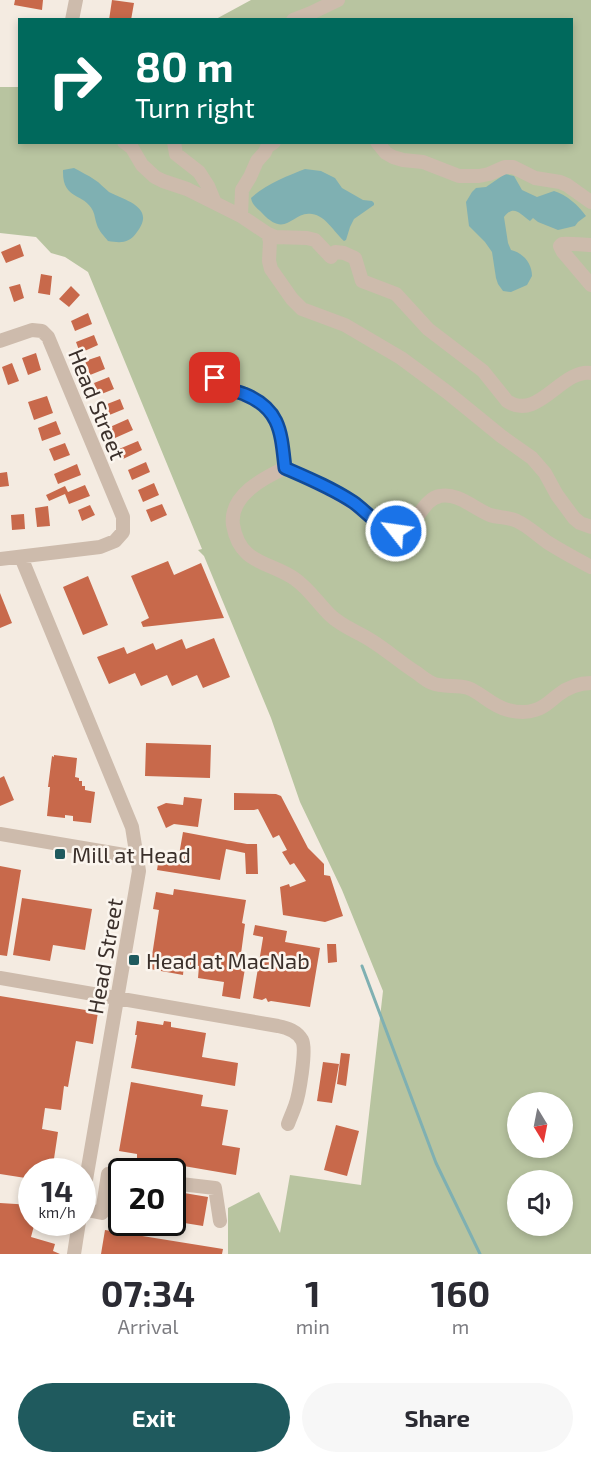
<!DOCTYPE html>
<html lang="en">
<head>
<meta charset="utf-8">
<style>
	:root { --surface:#fff; --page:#f7f7f7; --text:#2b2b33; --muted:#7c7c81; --accent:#1f5a5e }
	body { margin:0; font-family:"Exo 2",sans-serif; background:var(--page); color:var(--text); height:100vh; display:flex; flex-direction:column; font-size:22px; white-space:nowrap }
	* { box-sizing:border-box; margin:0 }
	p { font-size:20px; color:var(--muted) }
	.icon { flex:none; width:33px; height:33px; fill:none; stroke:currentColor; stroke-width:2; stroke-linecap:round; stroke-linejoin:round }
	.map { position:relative; height:1254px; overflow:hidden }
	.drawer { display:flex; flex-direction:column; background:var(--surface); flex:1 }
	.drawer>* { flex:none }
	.banner { position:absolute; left:18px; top:18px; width:555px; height:126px; border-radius:0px; box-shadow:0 3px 9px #0003; background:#00695c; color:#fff; overflow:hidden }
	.needle { width:39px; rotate:170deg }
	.controls { position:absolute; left:507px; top:1092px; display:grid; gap:12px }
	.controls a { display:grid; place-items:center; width:66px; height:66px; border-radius:50%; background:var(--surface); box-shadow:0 3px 9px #0003; font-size:30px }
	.speed { position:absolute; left:18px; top:1158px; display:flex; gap:12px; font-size:30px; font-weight:700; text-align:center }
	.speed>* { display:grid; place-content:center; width:78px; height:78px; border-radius:50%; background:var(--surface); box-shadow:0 3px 9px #0003; line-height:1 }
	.speed small { font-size:15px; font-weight:400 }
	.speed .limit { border:3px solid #111; border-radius:9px; background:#fff; color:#111 }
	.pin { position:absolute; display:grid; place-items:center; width:51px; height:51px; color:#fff; margin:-26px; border-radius:12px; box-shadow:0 3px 9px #0006 }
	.me { position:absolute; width:66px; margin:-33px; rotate:300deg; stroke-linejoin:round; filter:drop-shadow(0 0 4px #0008) }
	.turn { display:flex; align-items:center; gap:21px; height:126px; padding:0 18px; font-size:27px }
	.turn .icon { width:78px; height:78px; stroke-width:2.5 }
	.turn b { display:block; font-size:42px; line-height:51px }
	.eta { display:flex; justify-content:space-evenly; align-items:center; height:102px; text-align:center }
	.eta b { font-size:36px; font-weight:700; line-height:42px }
	.button { display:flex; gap:12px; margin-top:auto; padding:12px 18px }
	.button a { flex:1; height:69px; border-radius:36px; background:var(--accent); color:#fff; font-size:24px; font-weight:700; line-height:69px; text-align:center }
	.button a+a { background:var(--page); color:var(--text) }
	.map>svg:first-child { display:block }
</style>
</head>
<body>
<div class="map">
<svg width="591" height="1254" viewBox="0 0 591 1254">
	<rect width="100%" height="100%" fill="#f4ebe1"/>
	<path fill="#b8c4a0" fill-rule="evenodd" d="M251 0H591V1254H228V1208L259 1192 280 1233 290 1175 361 1185 383 991 342 890 300 802 271 718 204 556 198 550 202 549 88 272 65 257 51 253 36 237 0 233V87H19L20 142H572V20L216 19ZM518 1102H562V1148H518ZM518 1180H562V1226H518Z"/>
	<path fill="#7fb0b2" d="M74 168C81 172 88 175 95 180 100 183 104 188 109 192 126 201 156 207 137 232 129 244 120 243 108 241 104 236 99 231 97 225 95 220 95 215 93 211 84 192 62 201 63 170Z
		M305 169 321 171 335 178 342 188 363 200 372 201 374 203V205L354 219 350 227 346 240 344 241C334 232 326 216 312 214 292 210 287 240 262 213 257 208 252 205 251 198 263 186 289 175 305 169Z
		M505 174 514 176 522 190 537 197 554 191C567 195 578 205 586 216L578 222 575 226 558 230 538 222 533 218 530 221C520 214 514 204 504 217L508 243 511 250C523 253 532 263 532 276L527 285 511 292 503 291 498 284 496 278 492 252 485 242 469 226 466 202 472 192 476 188 486 187Z"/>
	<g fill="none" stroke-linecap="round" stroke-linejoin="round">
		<path stroke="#7fb0b2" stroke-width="3" d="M362 966 436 1163 480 1254"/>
	</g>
	<path fill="#c8694b" d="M15 0H43L42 10 14 5Z
		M112 0 134 3 131 20H109Z
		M20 244 24 256 6 263 1 252Z
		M41 274 52 276 50 295 38 293Z
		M20 284 24 298 14 302 9 287Z
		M71 286 80 295 69 307 59 299Z
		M88 313 92 324 75 331 71 321Z
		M94 335 98 345 80 353 76 342Z
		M36 353 41 370 28 375 22 358Z
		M100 356 105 369 90 375 85 361Z
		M12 363 19 381 8 385 2 367Z
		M109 377 114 389 99 395 94 383Z
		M47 396 53 413 34 420 28 402Z
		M120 399 124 409 107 416 102 406Z
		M128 419 133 430 115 438 110 427Z
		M56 421 61 434 42 441 38 428Z
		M138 441 142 450 123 459 119 449Z
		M65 443 70 455 54 461 49 449Z
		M146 462 150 472 132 480 128 470Z
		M77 464 81 475 58 484 54 474Z
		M7 472 9 486 0 487V473Z
		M154 483 159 495 143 502 138 490Z
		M85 485 90 496 69 504 65 494 49 501 46 495 65 486 68 492Z
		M162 504 167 515 151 522 146 510Z
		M90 505 95 515 82 521 78 510Z
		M48 506 50 526 37 527 35 508Z
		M24 514 25 529 12 530 11 515Z
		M168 561 174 575 201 563 224 618 143 627 141 622 149 618 131 576Z
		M88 576 108 625 83 635 63 587Z
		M0 593 12 623 0 628Z
		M214 638 230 677 203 688 197 675 172 686 167 675 141 686 135 673 109 684 97 657 124 647 127 654 153 643 156 650 182 639 186 649Z
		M146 743 211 745 210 778 145 776Z
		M54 755 77 758 75 777 79 778V781H82V786H85V790L95 792 91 823 73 821V816L65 815V818L47 816 50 787H48L52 756 54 757Z
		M4 776 14 800 0 806V778Z
		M234 793 276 794 281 796 308 848 324 864V875L330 876 343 916 325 922 283 915 280 887 289 884 290 887 306 881 294 863 290 865 282 852 287 850 279 835 273 838 258 809 254 810H234Z
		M184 797 202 799 198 827 174 824 166 828 157 807 166 803 183 805Z
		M183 832 247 844H257L258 874H246L245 853 226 849 220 880 157 870 160 852 179 855Z
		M0 866 21 870 7 956 0 955Z
		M174 889 246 900 242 923 245 924 240 961 246 962 240 999 222 996 224 982 198 978 199 966 184 964 183 975 150 969 159 910 153 909 156 892 173 895Z
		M22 898 92 909 85 950 53 945 50 961 13 955Z
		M255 925 287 931 285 942 320 948 310 1007 271 1001 268 1002 266 998 262 1000 253 998 263 938V937L253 935Z
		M327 944H336L337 962 328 963Z
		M0 996 98 1012 93 1044 76 1041 68 1087 64 1086 61 1110 45 1108 42 1129 58 1132 52 1172H32V1179L0 1174Z
		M137 1021 163 1025 164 1021 171 1022V1027L206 1033 202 1057 238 1063 235 1086 131 1068 137 1035H135Z
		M341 1053 350 1054 346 1086 337 1084Z
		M323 1062 339 1064 332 1103 317 1101Z
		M131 1082 203 1095 201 1106 228 1110 222 1145 240 1148 236 1175 137 1158V1154L119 1151Z
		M336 1125 359 1131 347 1176 324 1170Z
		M115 1182 122 1183V1213L111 1211Z
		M172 1191 208 1197 203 1226 172 1221Z
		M0 1203 32 1205V1222H35L31 1237 55 1244 53 1251 60 1254H0Z
		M105 1230 223 1249 222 1254H101Z"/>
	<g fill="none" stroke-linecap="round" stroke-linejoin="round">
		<path stroke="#cdbbac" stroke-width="14" d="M72 20 76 0
			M293 20 311 13 338 0
			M124 142 132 148 142 165 155 177 163 181 187 189 241 216
			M174 142 176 154 199 172 208 186 215 203
			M274 142 267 147 265 152 257 161 250 177 242 190 241 216 268 234 275 237 307 238 315 240 331 257 335 252 344 253 355 258 362 281 396 294 428 329 483 371 507 401C538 422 561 369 591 373
			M377 142 386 153 393 157 403 160 423 162 459 176H479L489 174 505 167H513L535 178 560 182 567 185 591 202
			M268 234 270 241 269 261 271 269 292 299 302 309 345 325 401 358 447 392 501 436 532 458 545 473 557 495 574 518 580 523 591 527
			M591 245C581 245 571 243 562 244L560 246 563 252 591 285
			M0 341 32 330 42 331 48 337 123 517V532L115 541 100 547 0 559
			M221 385C215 379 202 354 197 374L201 378 254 399 266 407 274 418 280 433 285 468C263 478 229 496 233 525 240 565 269 561 295 579 309 589 318 603 330 615 342 627 359 632 372 641 388 651 401 663 417 673 422 677 427 681 432 683 443 688 457 684 468 688 482 693 491 706 508 710 516 712 527 713 535 710 544 708 550 701 558 695 567 688 579 683 591 683
			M285 468C307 478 330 488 350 501 362 508 379 527 391 530 416 536 419 500 440 496 457 492 475 509 490 515 499 518 509 517 517 521 528 526 537 535 547 542 561 551 576 559 591 567
			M21 557 132 827 139 871 82 1203
			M0 834 136 857
			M0 978 278 1026C288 1028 297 1031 302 1040 307 1049 299 1096 295 1106 293 1112 290 1118 288 1124
			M172 1183 215 1188 220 1221
			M82 1209 102 1213 108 1174 122 1176
			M74 1254 79 1222"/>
	</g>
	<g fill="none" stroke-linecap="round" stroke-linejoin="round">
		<defs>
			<path id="route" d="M215 378C223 388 232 390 244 394 281 409 281 433 285 468 308 478 332 488 353 502 366 511 379 528 396 531"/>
		</defs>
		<use href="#route" stroke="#114b97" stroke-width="15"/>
		<use href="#route" stroke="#1a73e8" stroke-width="10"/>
	</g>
	<g fill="#1f5a5e" stroke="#fbf5ee" stroke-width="2">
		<rect x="54" y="848" width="12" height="12" rx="3"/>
		<rect x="128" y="954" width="12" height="12" rx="3"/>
	</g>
	<g text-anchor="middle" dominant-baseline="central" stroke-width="5" stroke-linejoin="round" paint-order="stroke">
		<g font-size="22" fill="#3b302b" stroke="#fbf5ee">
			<text transform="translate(98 404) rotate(68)">Head Street</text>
			<text transform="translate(104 956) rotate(-80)">Head Street</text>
		</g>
		<g font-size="22" fill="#3b302b" stroke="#fbf5ee" text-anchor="start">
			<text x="72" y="854">Mill at Head</text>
			<text x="146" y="960">Head at MacNab</text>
		</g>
	</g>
</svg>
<div class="controls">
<a><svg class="needle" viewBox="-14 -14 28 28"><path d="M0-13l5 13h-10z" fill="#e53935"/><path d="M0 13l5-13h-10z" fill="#7c7c81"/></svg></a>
<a><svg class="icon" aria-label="sound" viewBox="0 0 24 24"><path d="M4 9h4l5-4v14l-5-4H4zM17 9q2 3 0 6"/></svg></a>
</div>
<div class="speed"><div>14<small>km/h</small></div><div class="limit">20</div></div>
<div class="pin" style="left:215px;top:378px;background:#d93025"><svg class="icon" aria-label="arrive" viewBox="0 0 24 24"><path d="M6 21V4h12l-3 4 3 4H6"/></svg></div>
<svg class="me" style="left:396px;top:531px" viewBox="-20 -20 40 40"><circle r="17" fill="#1a73e8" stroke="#fff" stroke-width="3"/><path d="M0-11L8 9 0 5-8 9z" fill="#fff"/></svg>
<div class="banner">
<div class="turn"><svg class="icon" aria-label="right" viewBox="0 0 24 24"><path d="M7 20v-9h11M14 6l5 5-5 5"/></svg><div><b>80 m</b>Turn right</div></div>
</div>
</div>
<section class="drawer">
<div class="eta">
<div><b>07:34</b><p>Arrival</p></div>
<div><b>1</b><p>min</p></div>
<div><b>160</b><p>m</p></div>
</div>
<div class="button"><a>Exit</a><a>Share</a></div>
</section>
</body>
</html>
